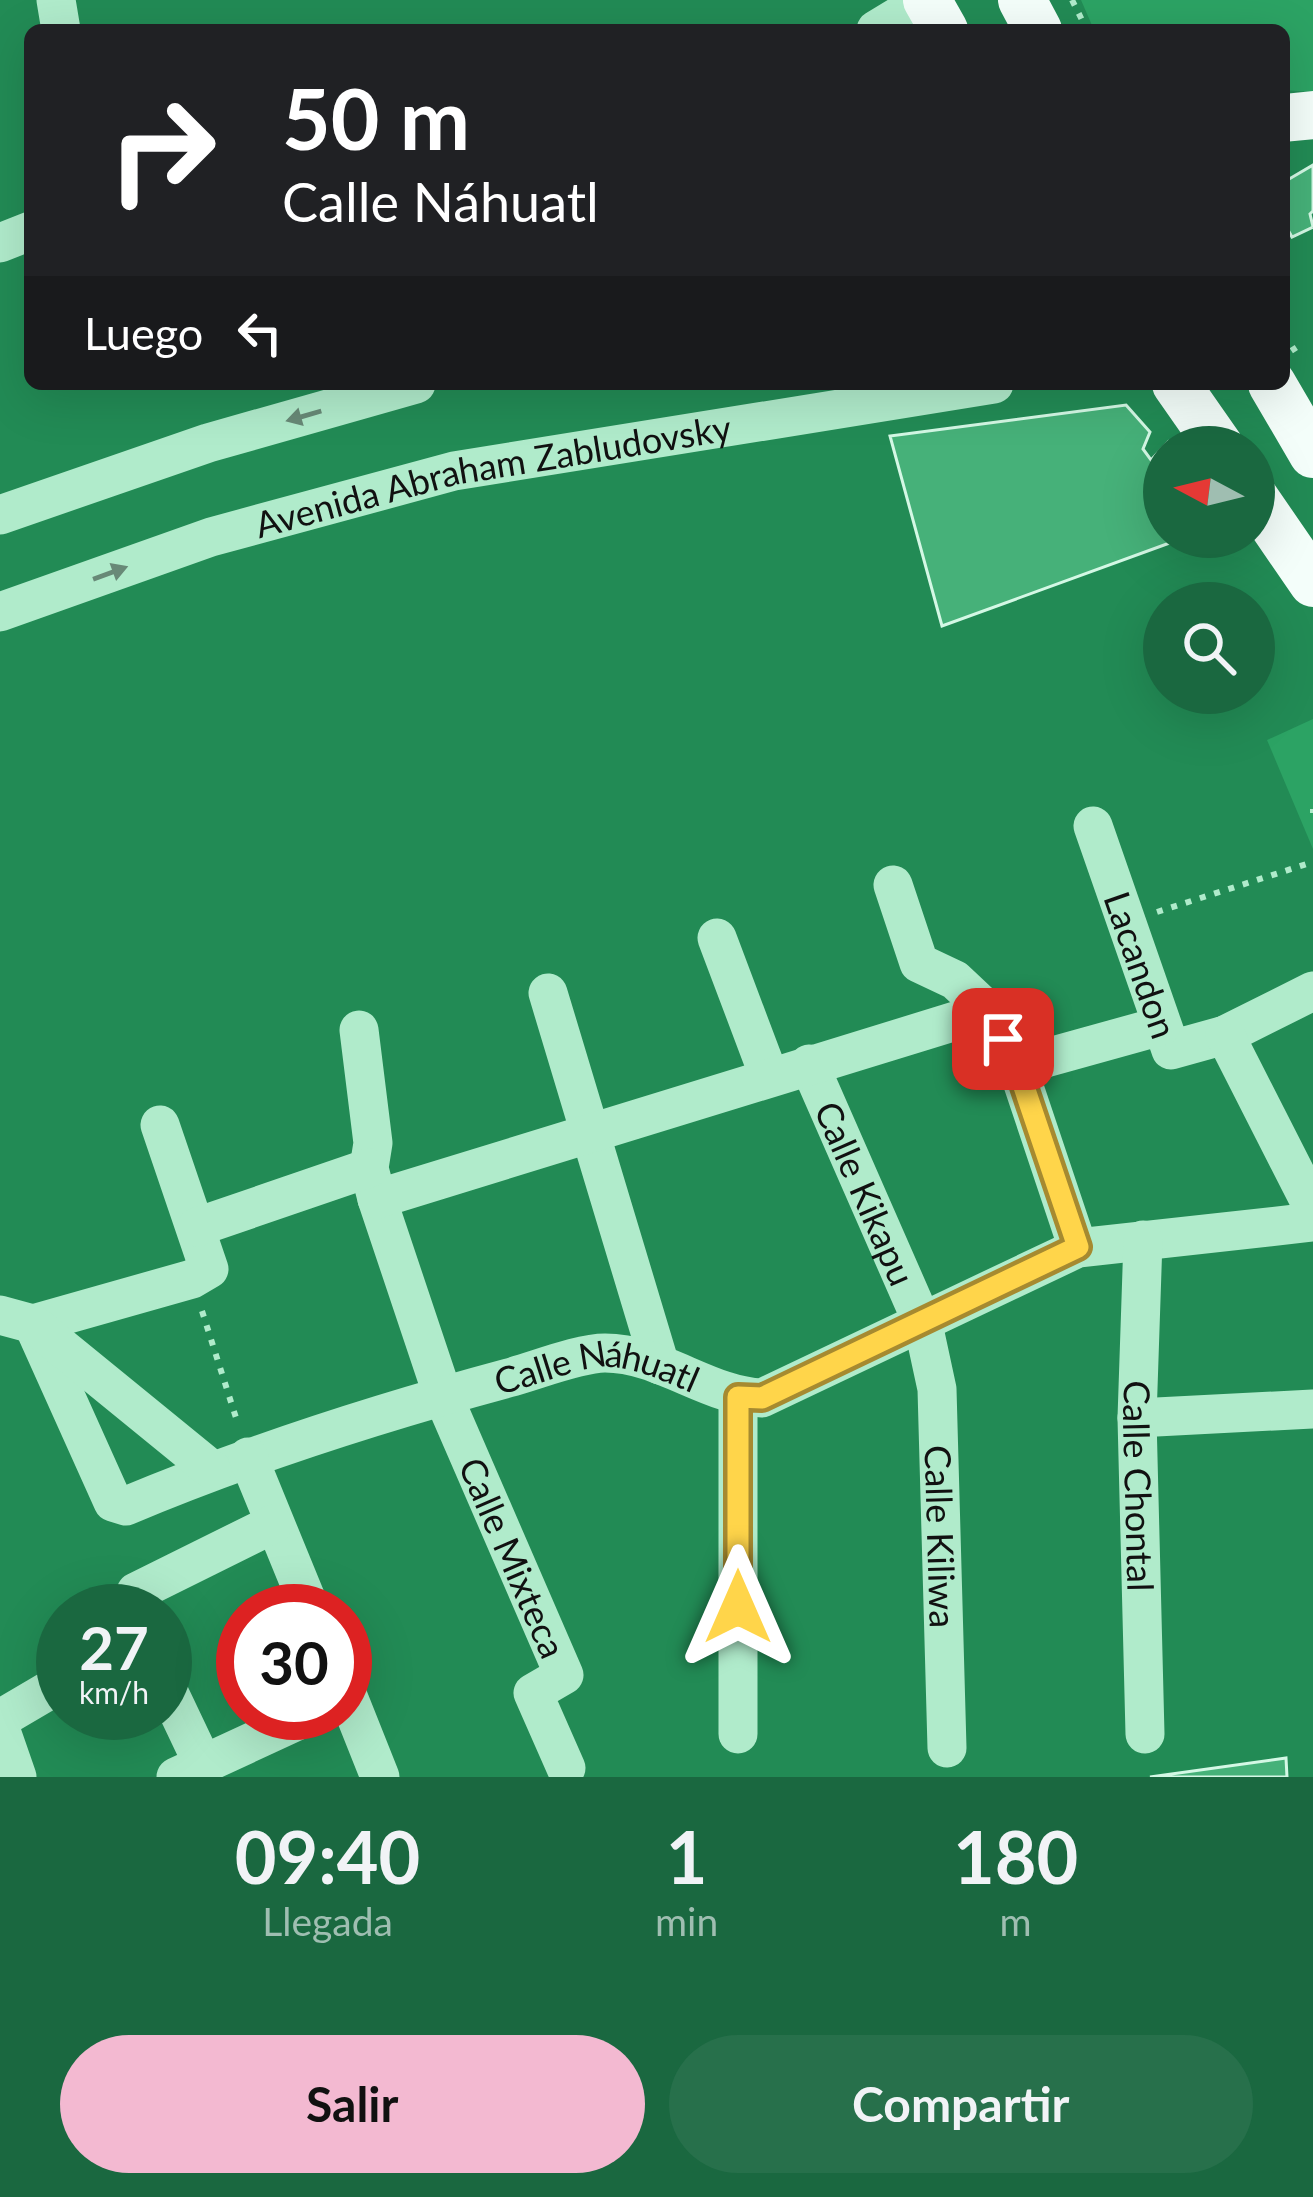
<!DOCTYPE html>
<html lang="es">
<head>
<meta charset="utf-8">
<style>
	:root { --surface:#1a6840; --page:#27704b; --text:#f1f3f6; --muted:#9fbeb1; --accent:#f3b9d1 }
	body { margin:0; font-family:Lato,sans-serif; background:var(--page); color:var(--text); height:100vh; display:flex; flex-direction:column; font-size:45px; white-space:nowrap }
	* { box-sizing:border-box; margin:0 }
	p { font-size:39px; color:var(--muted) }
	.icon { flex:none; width:66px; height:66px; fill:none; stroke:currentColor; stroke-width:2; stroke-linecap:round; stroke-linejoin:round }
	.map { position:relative; height:1777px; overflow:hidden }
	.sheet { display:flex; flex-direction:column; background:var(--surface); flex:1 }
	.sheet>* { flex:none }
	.hud { position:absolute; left:24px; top:24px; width:1266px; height:366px; border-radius:18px; box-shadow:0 12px 48px #0002; background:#202124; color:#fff; overflow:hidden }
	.needle { width:78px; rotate:277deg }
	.tools { position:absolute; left:1143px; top:426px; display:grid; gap:24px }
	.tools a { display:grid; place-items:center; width:132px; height:132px; border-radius:50%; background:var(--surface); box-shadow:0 12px 48px #0002; font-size:60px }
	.speed { position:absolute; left:36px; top:1584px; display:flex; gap:24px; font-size:60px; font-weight:700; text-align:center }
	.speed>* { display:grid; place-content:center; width:156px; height:156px; border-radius:50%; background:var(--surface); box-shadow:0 12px 48px #0002; line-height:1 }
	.speed small { font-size:30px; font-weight:400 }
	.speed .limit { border:18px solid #d22; background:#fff; color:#111 }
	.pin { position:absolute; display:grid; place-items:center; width:102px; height:102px; color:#fff; margin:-51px; border-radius:24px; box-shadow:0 6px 18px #0006 }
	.me { position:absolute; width:132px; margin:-66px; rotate:0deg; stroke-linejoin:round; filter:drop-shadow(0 0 9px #0008) }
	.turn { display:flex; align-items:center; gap:42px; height:252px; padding:0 60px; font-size:54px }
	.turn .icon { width:156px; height:156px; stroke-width:2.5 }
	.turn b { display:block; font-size:84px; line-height:102px }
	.then { display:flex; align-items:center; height:114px; padding:0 60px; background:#0003; gap:24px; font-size:45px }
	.eta { display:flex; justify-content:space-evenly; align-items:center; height:204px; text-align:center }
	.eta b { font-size:72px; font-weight:700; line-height:84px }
	.primary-button { display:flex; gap:24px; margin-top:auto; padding:24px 60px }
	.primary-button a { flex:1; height:138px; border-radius:72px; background:var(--accent); color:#111; font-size:48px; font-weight:700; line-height:138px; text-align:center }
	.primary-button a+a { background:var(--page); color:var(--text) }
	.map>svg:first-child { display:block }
</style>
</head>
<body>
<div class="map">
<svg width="1313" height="1777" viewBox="0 0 1313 1777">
	<rect width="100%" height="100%" fill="#228b55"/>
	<path fill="#2ca364" d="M1081 0H1313V92L1284 90V30H1094Z
		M1313 719V849L1267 740Z"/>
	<path fill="#46b179" stroke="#d4f8e5" stroke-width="3" d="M1313 165V211L1310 214 1313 227 1292 237 1284 223V182Z
		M1126 405 1150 432 1143 449 1151 460 1168 442 1171 447H1164V488L1160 492 1164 497V537H1186L942 626 890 436Z
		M1286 1758 1287 1777H1150Z"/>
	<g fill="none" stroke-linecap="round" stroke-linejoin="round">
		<path stroke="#b0ebcb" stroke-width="6" stroke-dasharray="6 9" stroke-linecap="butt" d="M1072 0 1087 30
			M1284 334 1297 354
			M1313 809V813
			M1157 912 1313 862
			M202 1311 238 1424"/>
		<g stroke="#b0ebcb" stroke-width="39">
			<path d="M56 0 61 30"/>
			<path d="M876 30 925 0"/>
			<path d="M0 243 30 231"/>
			<path d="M0 515 208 443 416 384"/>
			<path id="s1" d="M0 612 211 537 454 471 994 384"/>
			<path id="s2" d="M1093 826 1171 1050 1225 1035 1313 991"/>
			<path d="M893 885 919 963 955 980 988 1011 1017 1066 1078 1248"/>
			<path d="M717 938 769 1076"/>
			<path d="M548 993 660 1365"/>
			<path id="s3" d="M359 1030 373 1143 369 1168 377 1199 443 1396 564 1675 533 1693 566 1768"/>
			<path d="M1225 1035 1313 1208"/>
			<path id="s4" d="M809 1064 923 1324 937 1389 947 1748"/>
			<path d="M1017 1066 1161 1026"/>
			<path id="s5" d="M160 1125 209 1269 192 1279 33 1324 113 1502 126 1506C250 1454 378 1413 508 1378 535 1371 579 1353 605 1353 661 1353 708 1396 762 1398L1078 1248 1313 1222"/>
			<path d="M377 1199 988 1011"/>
			<path d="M197 1227 369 1168"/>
			<path id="s6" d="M1143 1240 1137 1418 1145 1734"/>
			<path d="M0 1315 33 1324 212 1470"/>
			<path d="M738 1397V1734"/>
			<path d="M1137 1418 1313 1409"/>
			<path d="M248 1457 311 1611"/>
			<path d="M139 1611 136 1592 273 1524"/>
			<path d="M165 1684 203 1764"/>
			<path d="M345 1689 380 1777"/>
			<path d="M0 1719 63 1682"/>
			<path d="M0 1728 17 1777"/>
			<path d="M176 1777 314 1713"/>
		</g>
		<path stroke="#f4fefa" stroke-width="48" d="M927 0 944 30
			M1022 0 1038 30
			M1284 118 1313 115
			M1176 384 1220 447
			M1272 384 1313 454
			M1254 497 1313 583"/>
	</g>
	<defs><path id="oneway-solid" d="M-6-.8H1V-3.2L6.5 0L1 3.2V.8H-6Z" transform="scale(3)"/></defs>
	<g fill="#688977">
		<use href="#oneway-solid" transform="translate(304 416) rotate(164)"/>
		<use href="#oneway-solid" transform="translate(110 573) rotate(-20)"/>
	</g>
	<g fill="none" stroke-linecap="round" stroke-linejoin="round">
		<defs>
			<path id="route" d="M738 1607V1397L762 1398 1078 1247 1017 1066 1003 1039"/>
		</defs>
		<use href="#route" stroke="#a68a30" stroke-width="30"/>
		<use href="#route" stroke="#ffd54a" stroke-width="21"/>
	</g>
	<g text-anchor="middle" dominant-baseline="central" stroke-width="12" stroke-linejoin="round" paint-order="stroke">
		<g font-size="36" fill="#111" stroke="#228b55">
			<text stroke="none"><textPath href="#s1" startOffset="513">Avenida Abraham Zabludovsky</textPath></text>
			<text stroke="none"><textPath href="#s2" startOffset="147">Lacandon</textPath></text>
			<text stroke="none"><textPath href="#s4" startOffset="141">Calle Kikapu</textPath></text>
			<text stroke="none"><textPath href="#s5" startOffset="1041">Calle Náhuatl</textPath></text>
			<text stroke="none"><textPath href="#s6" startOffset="246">Calle Chontal</textPath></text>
			<text stroke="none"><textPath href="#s4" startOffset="498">Calle Kiliwa</textPath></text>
			<text stroke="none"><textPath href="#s3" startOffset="555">Calle Mixteca</textPath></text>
		</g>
	</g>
</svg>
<div class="tools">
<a><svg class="needle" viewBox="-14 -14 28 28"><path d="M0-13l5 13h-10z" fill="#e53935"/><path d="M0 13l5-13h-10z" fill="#9fbeb1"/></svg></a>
<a><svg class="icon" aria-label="search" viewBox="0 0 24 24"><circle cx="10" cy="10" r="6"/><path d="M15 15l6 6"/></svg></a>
</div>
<div class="speed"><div>27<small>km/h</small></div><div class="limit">30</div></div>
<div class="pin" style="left:1003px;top:1039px;background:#d93025"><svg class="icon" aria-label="arrive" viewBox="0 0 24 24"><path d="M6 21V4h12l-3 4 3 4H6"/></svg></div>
<svg class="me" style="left:738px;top:1607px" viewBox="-20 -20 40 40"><path d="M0-17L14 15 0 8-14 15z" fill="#ffd54a" stroke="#fff" stroke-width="4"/></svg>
<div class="hud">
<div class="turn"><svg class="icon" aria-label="right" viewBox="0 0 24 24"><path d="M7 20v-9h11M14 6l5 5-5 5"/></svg><div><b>50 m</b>Calle Náhuatl</div></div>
<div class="then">Luego<svg class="icon" aria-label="left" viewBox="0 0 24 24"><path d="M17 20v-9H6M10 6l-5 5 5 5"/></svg></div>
</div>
</div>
<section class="sheet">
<div class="eta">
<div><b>09:40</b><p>Llegada</p></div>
<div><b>1</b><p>min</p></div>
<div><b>180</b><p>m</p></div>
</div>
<div class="primary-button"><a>Salir</a><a>Compartir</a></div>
</section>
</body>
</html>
